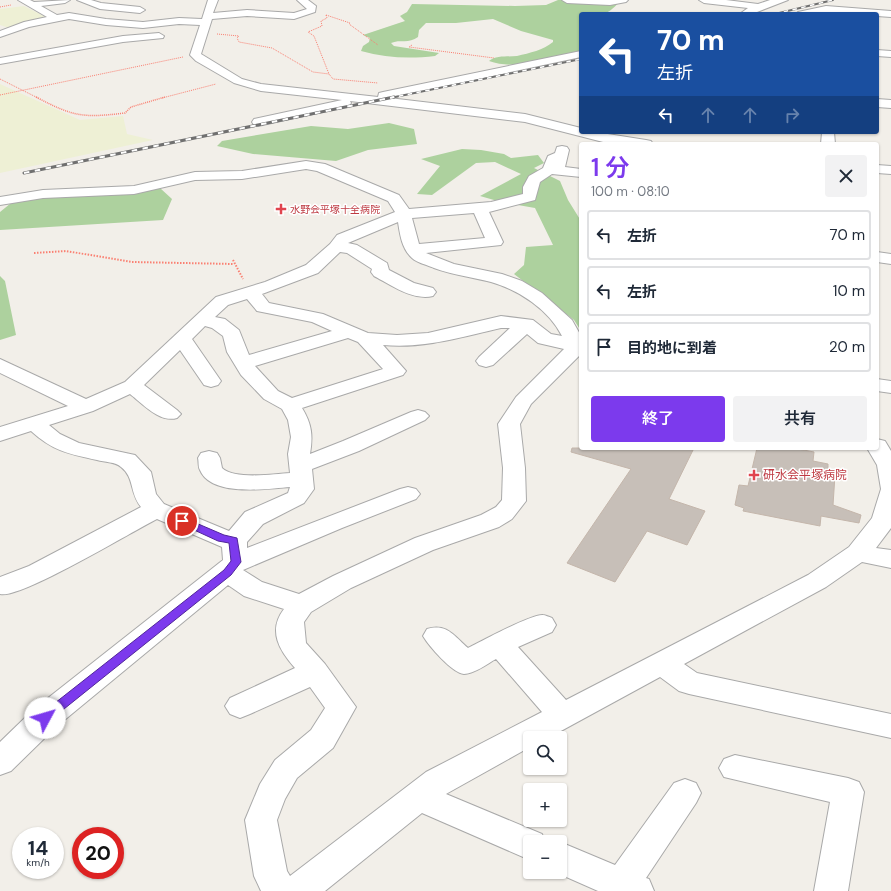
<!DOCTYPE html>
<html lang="ja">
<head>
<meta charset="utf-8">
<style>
	:root { --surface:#fff; --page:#f2f2f3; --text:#1f2937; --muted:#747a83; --line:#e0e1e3; --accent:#7c3aed }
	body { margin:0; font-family:"DM Sans","Noto Sans JP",sans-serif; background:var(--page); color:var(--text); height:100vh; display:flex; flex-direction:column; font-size:15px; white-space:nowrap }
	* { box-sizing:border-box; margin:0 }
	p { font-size:13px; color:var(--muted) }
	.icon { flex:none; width:22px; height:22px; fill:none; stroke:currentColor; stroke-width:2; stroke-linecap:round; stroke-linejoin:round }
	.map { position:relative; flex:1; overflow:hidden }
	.panel { position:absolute; left:579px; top:142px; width:300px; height:308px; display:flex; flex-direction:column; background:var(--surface); border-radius:4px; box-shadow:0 1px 3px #0004 }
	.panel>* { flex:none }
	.top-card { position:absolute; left:579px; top:12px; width:300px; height:122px; border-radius:4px; box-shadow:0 1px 3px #0004; background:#1a4fa0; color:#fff; overflow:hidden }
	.tools { position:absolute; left:523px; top:731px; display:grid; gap:8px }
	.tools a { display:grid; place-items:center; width:44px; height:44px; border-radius:4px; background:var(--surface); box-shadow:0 1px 3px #0004; font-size:20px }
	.speed { position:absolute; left:12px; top:827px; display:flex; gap:8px; font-size:20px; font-weight:700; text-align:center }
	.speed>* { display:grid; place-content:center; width:52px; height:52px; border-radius:50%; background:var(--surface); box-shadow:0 1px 3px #0004; line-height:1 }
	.speed small { font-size:10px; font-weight:400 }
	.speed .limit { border:6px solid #d22; background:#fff; color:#111 }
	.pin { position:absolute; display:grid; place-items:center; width:34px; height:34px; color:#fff; margin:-17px; border:2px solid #fff; border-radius:50%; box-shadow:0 1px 4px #0007 }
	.me { position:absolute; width:44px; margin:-22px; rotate:51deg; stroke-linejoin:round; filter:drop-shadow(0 0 3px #0008) }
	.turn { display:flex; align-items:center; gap:14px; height:84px; padding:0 12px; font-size:18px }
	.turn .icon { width:52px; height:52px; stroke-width:2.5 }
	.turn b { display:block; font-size:28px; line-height:34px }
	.lanes { display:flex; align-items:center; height:38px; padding:0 12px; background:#0003; justify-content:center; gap:20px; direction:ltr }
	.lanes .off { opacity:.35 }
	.round { display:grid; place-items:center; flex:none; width:42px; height:42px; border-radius:4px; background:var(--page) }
	.summary { display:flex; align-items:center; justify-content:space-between; height:68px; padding:0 12px }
	h1 { font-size:24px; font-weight:600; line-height:30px; color:var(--accent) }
	.cta { display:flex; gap:8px; margin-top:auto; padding:8px 12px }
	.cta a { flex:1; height:46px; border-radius:4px; background:var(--accent); color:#fff; font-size:16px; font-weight:600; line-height:46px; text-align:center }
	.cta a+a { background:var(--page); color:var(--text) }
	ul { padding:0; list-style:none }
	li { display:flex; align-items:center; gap:12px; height:50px; margin:0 8px 6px; padding:0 4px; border:2px solid var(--line); border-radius:4px }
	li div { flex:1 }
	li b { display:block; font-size:15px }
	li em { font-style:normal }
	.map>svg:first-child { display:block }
</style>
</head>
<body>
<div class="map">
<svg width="891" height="891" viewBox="0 0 891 891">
	<rect width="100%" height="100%" fill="#f2efe9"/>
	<path fill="#eef0d5" d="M24 6 48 18 9 28 0 25V9Z
		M0 84 80 120 123 116 127 134 153 140 0 173Z"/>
	<path fill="#add19e" d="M558 0H621C605 18 604 14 581 14V53C553 58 517 71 489 61 496 55 508 57 517 56 530 53 543 50 553 42V40L521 31 493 19 456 23H426L419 30 418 37C409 44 400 39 391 43L394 46 439 53 435 56C410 59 386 58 361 51L363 46 369 42 370 38 363 35 405 21 400 16 407 12 412 4 515 6 546 5Z
		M389 123 414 129 417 144 368 150 336 161 253 154 217 146 222 141 311 126 348 129Z
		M462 149 481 150 504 154 511 158 538 155 544 163 534 168 560 181 568 200 581 221V331L574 320 514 274 524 265 526 247 553 245 535 208 501 202 480 196 521 174 495 162 476 163 432 195 417 194 440 166 421 159Z
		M160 188 172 199 163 220 0 230V212L16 199 118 194Z
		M0 276 5 281 16 335 0 340Z"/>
	<path fill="#c7bfb8" stroke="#c4b6ab" d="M572 448H694L669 499 705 511 687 545 647 531 615 582 567 563 631 469 571 452Z
		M757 448H793L814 452 813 461 828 464V473L835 475 833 505 861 515 859 523 821 516 820 526 743 511 744 508 735 505 739 485 748 486Z"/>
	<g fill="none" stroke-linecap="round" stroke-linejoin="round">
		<defs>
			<path id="minor" d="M18 0H30L34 2 70 0 65 3 41 6 57 15 69 13 106 19 143 22 179 18 202 19 208 0H218L213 13 247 10 294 13 307 9 297 0H308L316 6 315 12 294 19 247 16 212 19 201 54 242 79 261 84 378 97 379 93 383 92 581 51V57L389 98 525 114 581 128V132H595L646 140 651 141 653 144 607 143 525 122 350 101 351 103 349 106 258 126 254 125 252 122 254 119 342 100 261 91 234 83 196 61 190 55 200 25 179 24 143 28 106 25 69 19 29 27 0 37V31L24 22 47 17Z
				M77 0H91L101 3 140 7 145 10 140 13 100 9Z
				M562 0H628L626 2 610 5 567 3Z
				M699 0H726L758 4 770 0H788L752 14 741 13 748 8 704 3Z
				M826 6 891 11V17L877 16V14L826 12 796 14 798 12Z
				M159 33 164 36 163 38 123 42 0 64V58L123 36Z
				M877 50 891 51V57L877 56Z
				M877 99 891 100V108L877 107Z
				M822 132H834L835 144H821Z
				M562 146 567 147 569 150 565 167 581 169V177L552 174 540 182 535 200 489 212 503 242 501 245 426 253 454 264 502 274 522 281 542 293 572 320 581 336V354L531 404 520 424 525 468 526 501 512 519 499 527 433 550 351 588 311 612 304 622 306 643 325 664 356 707 333 748 297 778 285 799 277 820 287 871 290 876 426 772 542 712 496 659C487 664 474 674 464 674 452 673 429 646 423 636L427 629C447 623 454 636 468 648 480 642 531 614 543 615 545 615 549 617 552 618L556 625 552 632 518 647 566 700 808 575 849 547 872 518 881 489 877 465 867 448H877V439L885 441 891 451V528L876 548 891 550V568L862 562 826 587 684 664 697 673 891 714V738L689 694 679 691 660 677 548 738H530V747L446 794 542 834 545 842H530V860L422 813 325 891H261L254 876 245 820 260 784 275 760 311 730 325 708 310 687 250 714 240 718 230 714 225 706 230 698 295 668C280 651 267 631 284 609L244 596 228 585 56 727 11 771 0 775V742L34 709 223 560 222 547 157 519C133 531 19 600 0 594V577L29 566 141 507C129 492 135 478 121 467 116 462 104 462 97 460 69 454 53 451 31 431L0 441V427L68 406 0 373V359L86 399 125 382 216 297 265 282 306 265 330 244 337 235 395 212 388 201 317 171 306 169 242 179 195 180 134 194 43 198 0 205V197L43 190 134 186 195 172 242 171 306 161 325 164 399 195 409 209 491 202 523 194V187L529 176 543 168 548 156 555 153 557 147ZM474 213 485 238 419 244 412 218ZM398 222C400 235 402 249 412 258 417 263 428 265 434 268 453 275 472 277 491 282 519 290 549 310 562 336L551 334 533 320 501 316 428 333 397 335 368 333 323 314 269 303 262 294 318 273 340 252 347 253 372 269 371 272 374 276C391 285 413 301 433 296L436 292 433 288 414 283 389 270 387 263 357 245 348 243ZM247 299 257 311 312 322 332 331 249 355 239 330 225 319 215 317 228 305ZM205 326 212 328 223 336 227 352 241 375 264 399 282 409 288 420 291 437 288 454 290 473C274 474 234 480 222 468L220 458 217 453 209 451 201 453 198 458C199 462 198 467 200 470 211 497 267 489 290 487L288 493 245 512 229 531 164 504 156 494 151 472 135 455 79 443 60 434 49 425 93 411 130 394C144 405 160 423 177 418L181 414 177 410 144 385 180 350 204 385 211 387 218 385 221 381 192 339ZM501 328H510L479 357 476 361 479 365 486 367 493 365 527 334 538 343 564 349 516 397 498 424 503 468 502 500 496 507 481 515 415 538 333 576 299 594 262 582 243 570 342 528 416 499 420 494 416 489 408 487 400 489 247 548V542L263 524 304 503 314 489 312 469 359 451 425 420 429 416 425 412 418 410 411 412 343 441 310 454C313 436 312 424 302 408L403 375 406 371 383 345C423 349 462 337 501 328ZM348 338 358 342 383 369 292 398 278 391 255 366Z
				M877 165 891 166V174L877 173Z
				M877 252 891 254V264L877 262Z
				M877 379 891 381V393L877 391Z
				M735 755 848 778 859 782 864 792 848 891H814L830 802 724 777 719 768 724 759Z
				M685 779 696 783 701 793 696 803 646 878 649 879 654 891H598L555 872H560V842L615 865 674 783Z"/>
		</defs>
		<use href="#minor" stroke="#a9a9a9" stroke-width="2"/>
		<path stroke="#fa8072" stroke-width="1" stroke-dasharray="1 1" stroke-linecap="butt" d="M0 7 11 5
			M326 15 327 18 321 21 322 26 308 32 314 36 329 74 333 79 378 83
			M326 15 350 23 349 24 378 45
			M217 34 239 36 237 38 239 42 272 48 313 72 329 74
			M412 45 409 47 494 58
			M0 79 38 98
			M0 95 183 57
			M162 98 216 84"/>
		<path stroke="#fa8072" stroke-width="1.5" stroke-dasharray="1 1" stroke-linecap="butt" d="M36 97C74 117 83 118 125 113L131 107 165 97"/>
		<path stroke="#fa8072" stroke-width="2" stroke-dasharray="1.5 1.5" stroke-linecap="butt" d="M34 253 66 251 132 262 234 264
			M233 260 243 279"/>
		<use href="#minor" fill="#fff" fill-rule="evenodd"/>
		<defs>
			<path id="rail-far1" d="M775 14 833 0
				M390 98 581 59"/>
			<path id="rail" d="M24 173 394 97"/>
		</defs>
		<use href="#rail-far1" stroke="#707070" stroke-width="2"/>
		<use href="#rail" stroke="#707070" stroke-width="3"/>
		<use href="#rail-far1" stroke="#fff" stroke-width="1.5" stroke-dasharray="4.5" stroke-linecap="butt"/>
		<use href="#rail" stroke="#fff" stroke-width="2" stroke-dasharray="5.5" stroke-linecap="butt"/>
	</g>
	<path fill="#7c3aed" stroke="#51269a" d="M182 517 224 535 237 538 241 562 231 575 49 721 45 723 41 721 39 718 41 714 224 570 231 561 229 543 218 541 179 523 177 521 179 518Z"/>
	<g fill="#e0444e" stroke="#fff" stroke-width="1.5">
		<path d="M279 203h4v4h4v4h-4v4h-4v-4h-4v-4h4z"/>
		<path d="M752 469h4v4h4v4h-4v4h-4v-4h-4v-4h4z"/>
	</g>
	<g text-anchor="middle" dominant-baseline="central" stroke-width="3" stroke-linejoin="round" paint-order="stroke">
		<g font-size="10" fill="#be3a42" stroke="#fff" text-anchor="start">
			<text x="290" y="209">水野会平塚十全病院</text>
		</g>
		<g font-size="12" fill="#be3a42" stroke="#fff" text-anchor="start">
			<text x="763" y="475">研水会平塚病院</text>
		</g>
	</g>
</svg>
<div class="tools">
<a><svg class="icon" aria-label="search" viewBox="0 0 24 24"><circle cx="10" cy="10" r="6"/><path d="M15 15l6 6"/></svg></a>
<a>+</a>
<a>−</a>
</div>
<div class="speed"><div>14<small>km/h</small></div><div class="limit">20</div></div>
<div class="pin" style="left:182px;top:521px;background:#d93025"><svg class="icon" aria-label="arrive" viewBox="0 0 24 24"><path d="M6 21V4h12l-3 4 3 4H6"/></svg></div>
<svg class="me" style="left:45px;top:718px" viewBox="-20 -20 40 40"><circle r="19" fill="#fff"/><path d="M0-13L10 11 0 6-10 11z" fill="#7c3aed"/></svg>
<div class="top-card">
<div class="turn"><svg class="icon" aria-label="left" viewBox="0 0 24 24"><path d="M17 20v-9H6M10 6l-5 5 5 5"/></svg><div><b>70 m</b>左折</div></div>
<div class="lanes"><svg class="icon" aria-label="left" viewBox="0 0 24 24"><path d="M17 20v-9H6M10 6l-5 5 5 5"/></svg><svg class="icon off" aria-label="ahead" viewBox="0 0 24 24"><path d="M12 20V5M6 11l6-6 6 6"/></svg><svg class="icon off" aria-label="ahead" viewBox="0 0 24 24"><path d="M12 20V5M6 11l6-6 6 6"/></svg><svg class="icon off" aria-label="right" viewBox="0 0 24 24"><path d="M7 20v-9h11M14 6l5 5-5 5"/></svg></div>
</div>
<section class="panel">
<div class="summary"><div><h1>1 分</h1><p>100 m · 08:10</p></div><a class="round"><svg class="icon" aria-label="close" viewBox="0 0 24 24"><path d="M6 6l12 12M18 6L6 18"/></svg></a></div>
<ul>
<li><svg class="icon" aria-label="left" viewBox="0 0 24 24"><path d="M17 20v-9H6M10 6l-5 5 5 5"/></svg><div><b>左折</b></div><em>70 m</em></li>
<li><svg class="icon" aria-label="left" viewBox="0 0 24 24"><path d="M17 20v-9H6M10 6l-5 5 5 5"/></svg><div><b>左折</b></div><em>10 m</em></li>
<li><svg class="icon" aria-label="arrive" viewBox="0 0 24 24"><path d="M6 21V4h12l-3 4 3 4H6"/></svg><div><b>目的地に到着</b></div><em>20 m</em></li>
</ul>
<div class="cta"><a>終了</a><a>共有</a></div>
</section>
</div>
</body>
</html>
